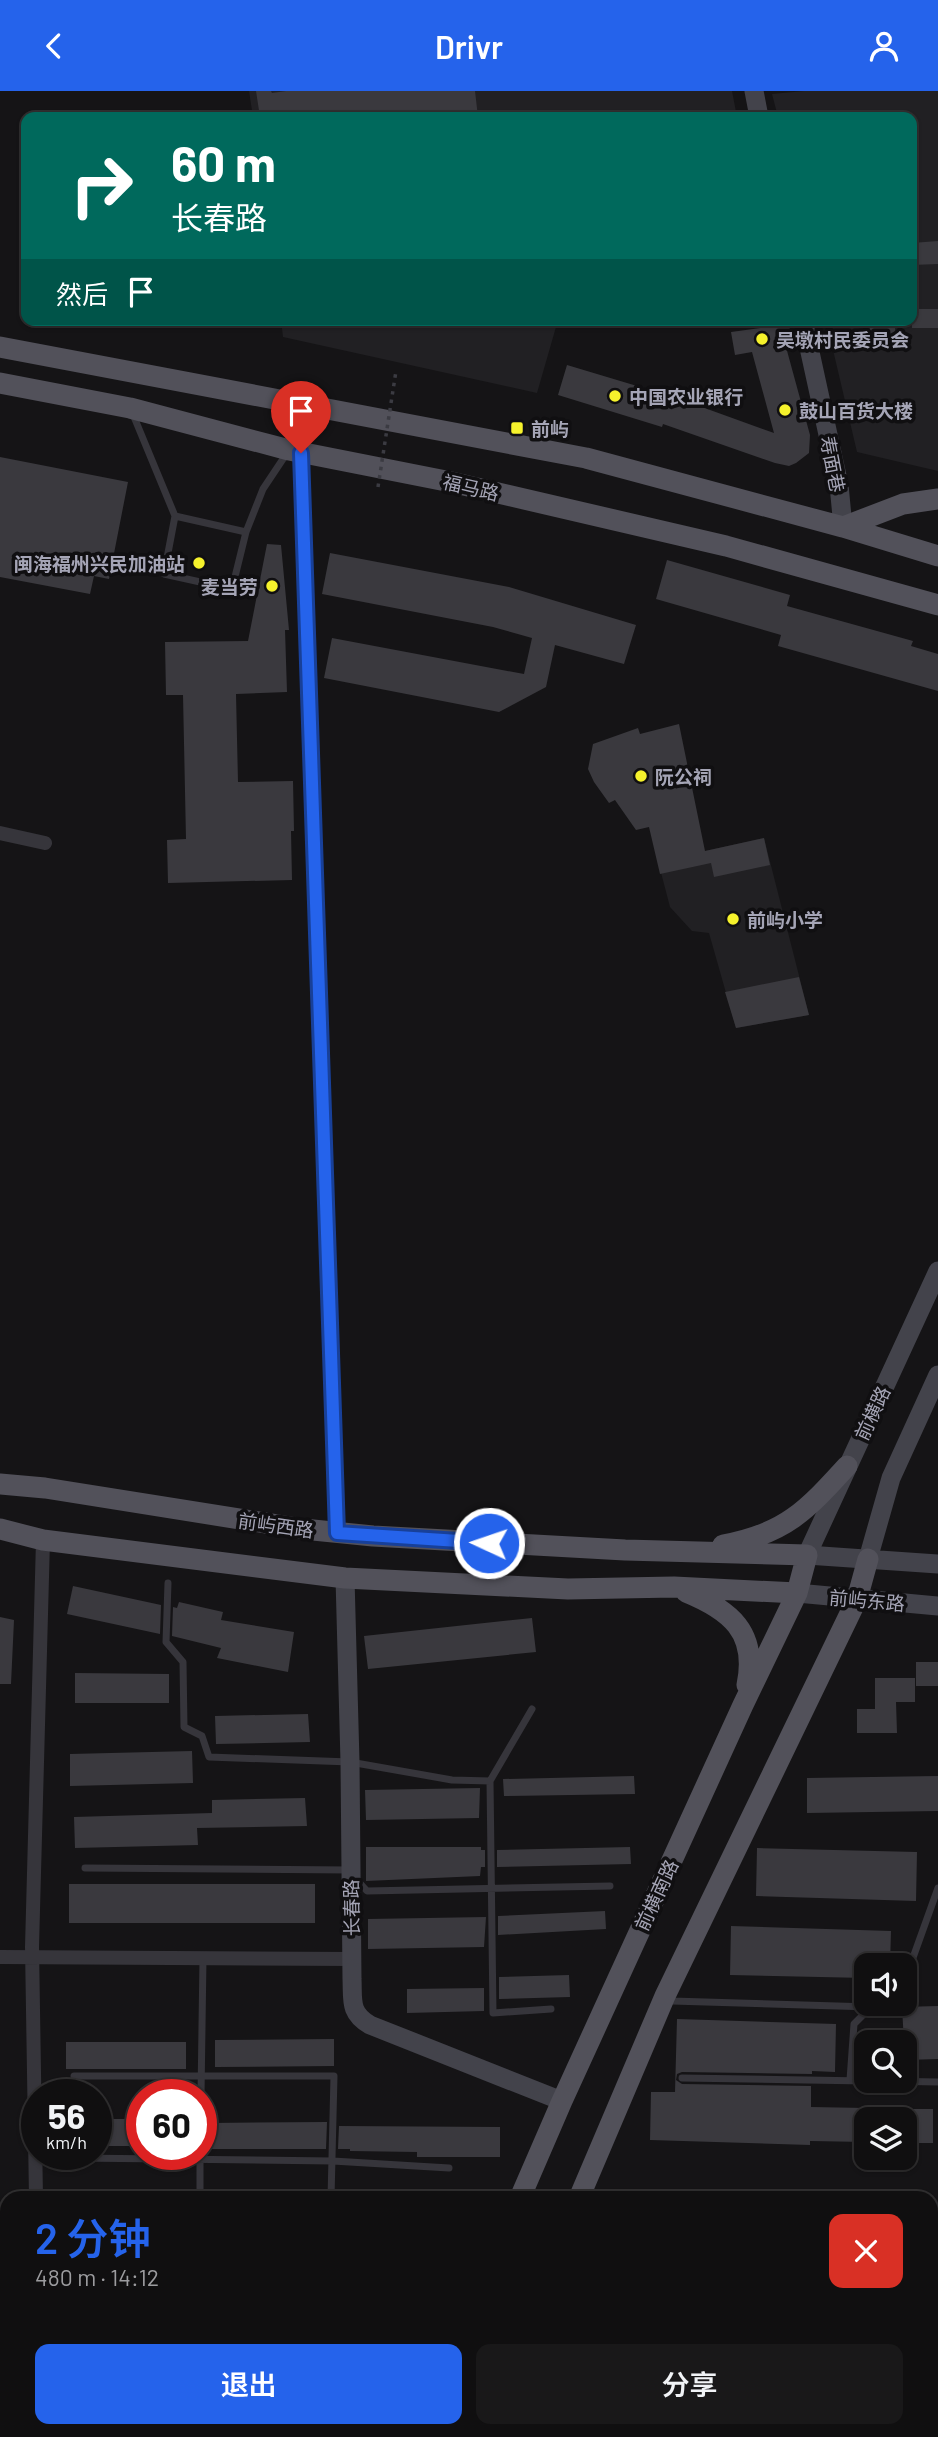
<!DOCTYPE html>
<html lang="zh">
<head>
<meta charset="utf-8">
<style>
	:root { --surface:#100f10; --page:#191819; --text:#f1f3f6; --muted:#9c9c9f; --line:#302f30; --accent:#2563eb }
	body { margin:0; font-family:Barlow,"Noto Sans SC",sans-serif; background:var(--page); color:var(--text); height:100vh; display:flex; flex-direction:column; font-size:26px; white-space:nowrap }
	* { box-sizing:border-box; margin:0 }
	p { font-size:23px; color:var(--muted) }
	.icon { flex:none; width:38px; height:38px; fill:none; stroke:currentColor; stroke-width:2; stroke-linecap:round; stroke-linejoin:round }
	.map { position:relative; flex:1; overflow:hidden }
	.sheet { position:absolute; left:0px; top:2100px; width:938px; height:247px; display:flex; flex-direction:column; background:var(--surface); border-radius:21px 21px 0 0; box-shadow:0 2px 5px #0004,0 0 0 2px var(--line) }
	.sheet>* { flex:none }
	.banner { position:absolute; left:21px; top:21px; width:896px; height:214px; border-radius:14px; box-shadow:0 2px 5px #0004,0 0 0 2px var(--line); background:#00695c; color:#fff; overflow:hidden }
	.fabs { position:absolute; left:854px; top:1862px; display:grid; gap:14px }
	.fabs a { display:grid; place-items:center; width:63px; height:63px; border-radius:14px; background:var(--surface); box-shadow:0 2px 5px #0004,0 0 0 2px var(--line); font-size:35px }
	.speed { position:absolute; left:21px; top:1988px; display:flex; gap:14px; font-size:35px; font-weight:700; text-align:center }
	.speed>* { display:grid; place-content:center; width:91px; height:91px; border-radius:50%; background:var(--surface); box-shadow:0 2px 5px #0004,0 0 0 2px var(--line); line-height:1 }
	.speed small { font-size:18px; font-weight:400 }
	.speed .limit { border:10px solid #d22; background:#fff; color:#111 }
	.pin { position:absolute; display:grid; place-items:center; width:60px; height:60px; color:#fff; margin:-72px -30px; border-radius:50% 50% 50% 0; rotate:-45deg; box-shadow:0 0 7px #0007 }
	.pin .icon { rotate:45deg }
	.me { position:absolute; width:77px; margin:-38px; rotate:273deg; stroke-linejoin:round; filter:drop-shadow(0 0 5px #0008) }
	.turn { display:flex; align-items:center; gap:24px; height:147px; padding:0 35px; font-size:32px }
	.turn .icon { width:91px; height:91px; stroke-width:2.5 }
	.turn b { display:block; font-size:49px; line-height:60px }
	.then { display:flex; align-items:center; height:66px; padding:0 35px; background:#0003; gap:14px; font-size:26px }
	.round { display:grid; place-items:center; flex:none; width:74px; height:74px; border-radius:14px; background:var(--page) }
	.overview { display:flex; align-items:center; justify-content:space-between; height:119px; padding:0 35px }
	h1 { font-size:42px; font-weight:600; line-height:52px; color:var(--accent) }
	.button { display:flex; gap:14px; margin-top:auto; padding:14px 35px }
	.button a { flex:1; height:80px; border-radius:14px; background:var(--accent); color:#fff; font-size:28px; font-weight:600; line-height:80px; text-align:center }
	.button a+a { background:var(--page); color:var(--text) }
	header { display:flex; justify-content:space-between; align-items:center; height:91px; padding:0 35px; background:var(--accent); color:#fff; font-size:32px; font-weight:600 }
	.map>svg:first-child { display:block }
</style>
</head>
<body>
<header><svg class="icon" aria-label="back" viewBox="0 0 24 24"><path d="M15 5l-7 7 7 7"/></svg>Drivr<svg class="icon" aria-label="person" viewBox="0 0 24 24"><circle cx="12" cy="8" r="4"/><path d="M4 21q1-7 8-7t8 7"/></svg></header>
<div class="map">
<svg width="938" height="2346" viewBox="0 0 938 2346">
	<rect width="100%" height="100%" fill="#151416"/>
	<path fill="#212023" d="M249 0H732L737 26H253Z
		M804 0H938V380L857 361 826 229H912V26H778L772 3Z
		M281 229H558L537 302 283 246Z
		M652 747 705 760 764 747 809 924 736 937 709 842 692 840 670 816Z"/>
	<path fill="#3a393e" d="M256 0H271L272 2 286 0H475L478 26H260Z
		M938 150V173L912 174V152Z
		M912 218H938V237H912Z
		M870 229H895V252H870Z
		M789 233 792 255 786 256 810 344 809 362 796 372 789 375 775 372 663 333 662 336 558 304 567 274 677 307 774 342 752 261 735 264 731 241Z
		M0 366 128 391 109 488 94 485 90 503 0 486Z
		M267 453 281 454 289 539H285L287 601 236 603 238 691 293 690 294 740H291L292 789 168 792 167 749 186 748 183 604H166L165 551 248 550Z
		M330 462 509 496 636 534 624 573 555 554 546 596 499 621 324 587 332 547 524 583 532 547 493 536 322 503Z
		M667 469 790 504 787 515 913 550 911 555 938 563V600L778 555 781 544 656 508Z
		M679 633 705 760 764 747 770 774 714 786 711 772 660 783 649 736 636 739 615 709 609 712 594 691 588 678 593 653 638 637 640 643Z
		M799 886 809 924 736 937 725 901Z
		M73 1495 161 1514 160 1543 67 1523Z
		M179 1511 223 1521 221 1529 294 1541 288 1581 217 1567 221 1557 172 1545 173 1516 177 1517Z
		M0 1526 14 1529 11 1593H0Z
		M532 1527 536 1561 368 1578 364 1545Z
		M916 1571H938V1595H916Z
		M75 1582 169 1583V1612H75Z
		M875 1587H915V1611H896L897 1642H857V1618H875Z
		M308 1623 310 1651 216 1653 215 1625Z
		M192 1660 193 1692 70 1695V1663Z
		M634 1685 635 1703 504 1705 503 1688Z
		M938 1685V1720L807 1722V1687Z
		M480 1697 479 1727 366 1729 365 1699Z
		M305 1707 307 1735 197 1737 198 1754 75 1757 74 1726 212 1722V1709Z
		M366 1756H481V1759H485V1776H481L480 1785 366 1790Z
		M630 1756 631 1773 497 1776V1759Z
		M757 1757 917 1761 916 1810 756 1805Z
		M69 1793H315V1832H69Z
		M605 1820 606 1838 498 1844V1825Z
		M486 1826 484 1856 368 1858V1828Z
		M731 1835 891 1840 890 1874H866V1887L730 1884Z
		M569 1884 570 1906 499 1908V1886Z
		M484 1897V1920L407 1922V1898Z
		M938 1915V1968L905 1969 902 1916Z
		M677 1928 836 1933 835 1981 812 1980V1983L682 1981 677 1983 676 1989 682 1993 811 1995V2016L866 2017V2051L810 2050V2054L650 2049 651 2001H675Z
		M334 1948V1975L215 1976V1949Z
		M66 1951H186V1978H66Z
		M905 2018H933V2052H905Z
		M96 2028H142V2055H96Z
		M327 2031 326 2058H210V2032Z
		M339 2035 500 2036V2066H417V2061L350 2060V2058H338Z"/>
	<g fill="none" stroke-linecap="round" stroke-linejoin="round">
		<path stroke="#36353b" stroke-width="7" d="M132 321 175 425 246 441 263 398 287 362
			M175 425 164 483 232 498 246 441
			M168 1492 166 1551 183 1571 184 1636 202 1645 209 1666 350 1671 452 1689 490 1690 532 1618
			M490 1690 493 1922 551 1918
			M85 1777 350 1779
			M357 1789 367 1800 610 1795
			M905 1889 938 1797
			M668 1907 672 1910 871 1916 875 1913
			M74 1985H334L331 2107
			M682 1987 866 1990
			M850 1989 854 1933 871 1916
			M883 1990 938 1991
			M201 2004 203 1867
			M75 2067 333 2070 449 2077
			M200 2107V2063
			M207 2340 208 2346
			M782 2346 783 2340"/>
		<path stroke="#36353b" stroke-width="14" d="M301 361 337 1442
			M0 742 45 752
			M0 1866 352 1868
			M36 2107 32 1856 43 1449
			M40 2340V2346"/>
		<path stroke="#43434b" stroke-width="19" d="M754 0 759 26
			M803 229 839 394 843 436
			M938 1180 807 1464 938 1473
			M868 1468 891 1387 938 1284
			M345 1487 350 1671 352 1888C353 1909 349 1922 370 1934L562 2010
			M797 1502 938 1515"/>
		<path stroke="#52515a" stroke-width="21" d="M0 256 586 367 843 436 938 465
			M0 292 130 317 289 359 451 391 726 455 938 514
			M843 436 903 413 938 408
			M0 1393 45 1397 303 1438 373 1445 625 1459 807 1464 797 1502 743 1614 562 2010 520 2107
			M0 1438 43 1449 345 1487 568 1498 674 1496 797 1502
			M723 1454C785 1443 807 1419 847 1375
			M686 1501C730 1519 758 1541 747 1594
			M579 2107 665 1905 857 1508 868 1468
			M417 2346 420 2340
			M483 2346 485 2340"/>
		<path stroke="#3b3b42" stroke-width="3.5" stroke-dasharray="3.5 5" stroke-linecap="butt" d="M378 396 396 280"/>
	</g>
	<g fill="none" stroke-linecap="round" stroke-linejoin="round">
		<defs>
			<path id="route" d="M301 362 337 1442 489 1452"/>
		</defs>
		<use href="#route" stroke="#184099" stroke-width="18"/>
		<use href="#route" stroke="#2563eb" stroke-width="12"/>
	</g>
	<g fill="#f6f22c" stroke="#100f11" stroke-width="2.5">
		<circle cx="762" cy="248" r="7"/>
		<circle cx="615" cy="305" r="7"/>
		<circle cx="785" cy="319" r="7"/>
		<rect x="510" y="330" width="14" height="14" rx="3.5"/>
		<circle cx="199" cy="472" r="7"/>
		<circle cx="272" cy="495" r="7"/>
		<circle cx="641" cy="685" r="7"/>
		<circle cx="733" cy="828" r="7"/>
	</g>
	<g text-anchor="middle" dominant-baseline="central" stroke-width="7" stroke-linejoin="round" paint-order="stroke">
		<g font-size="19" font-weight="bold" fill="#a5a5b6" stroke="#100f11" text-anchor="start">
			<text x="776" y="248">吴墩村民委员会</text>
			<text x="629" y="305">中国农业银行</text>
			<text x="799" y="319">鼓山百货大楼</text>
			<text x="531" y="337">前屿</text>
			<text x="185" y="472" text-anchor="end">闽海福州兴民加油站</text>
			<text x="258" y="495" text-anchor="end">麦当劳</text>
			<text x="655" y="685">阮公祠</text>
			<text x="747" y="828">前屿小学</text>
		</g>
		<g font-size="19" fill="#a5a5b6" stroke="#100f11">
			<text transform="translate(833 373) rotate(79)">寿面巷</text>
			<text transform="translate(471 396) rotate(13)">福马路</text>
			<text transform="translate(872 1322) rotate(-65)">前横路</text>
			<text transform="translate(276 1434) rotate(8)">前屿西路</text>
			<text transform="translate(867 1509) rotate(5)">前屿东路</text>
			<text transform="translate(656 1804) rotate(-65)">前横南路</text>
			<text transform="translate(351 1817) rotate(-91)">长春路</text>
		</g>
	</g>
</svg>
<div class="fabs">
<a><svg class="icon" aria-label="sound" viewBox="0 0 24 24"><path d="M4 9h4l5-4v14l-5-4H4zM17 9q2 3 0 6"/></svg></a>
<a><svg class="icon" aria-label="search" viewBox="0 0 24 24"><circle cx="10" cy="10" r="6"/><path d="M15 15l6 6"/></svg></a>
<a><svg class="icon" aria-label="layers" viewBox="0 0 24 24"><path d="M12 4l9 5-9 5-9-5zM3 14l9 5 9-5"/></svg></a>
</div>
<div class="speed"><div>56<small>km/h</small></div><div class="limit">60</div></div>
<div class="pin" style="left:301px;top:362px;background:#d93025"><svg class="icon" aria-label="arrive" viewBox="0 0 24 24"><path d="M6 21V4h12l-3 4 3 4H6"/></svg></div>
<svg class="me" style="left:489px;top:1452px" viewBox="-20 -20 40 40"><circle r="17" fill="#2563eb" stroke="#fff" stroke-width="3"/><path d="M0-11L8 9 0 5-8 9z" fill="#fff"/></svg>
<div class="banner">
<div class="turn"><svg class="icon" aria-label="right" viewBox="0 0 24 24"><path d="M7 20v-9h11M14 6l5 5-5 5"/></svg><div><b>60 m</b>长春路</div></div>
<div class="then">然后<svg class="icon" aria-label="arrive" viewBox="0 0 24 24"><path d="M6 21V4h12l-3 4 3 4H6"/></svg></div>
</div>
<section class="sheet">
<div class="overview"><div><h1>2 分钟</h1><p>480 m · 14:12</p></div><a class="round" style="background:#d93025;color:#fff"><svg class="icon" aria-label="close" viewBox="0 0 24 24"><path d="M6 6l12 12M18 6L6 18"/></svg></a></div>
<div class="button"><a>退出</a><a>分享</a></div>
</section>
</div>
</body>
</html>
